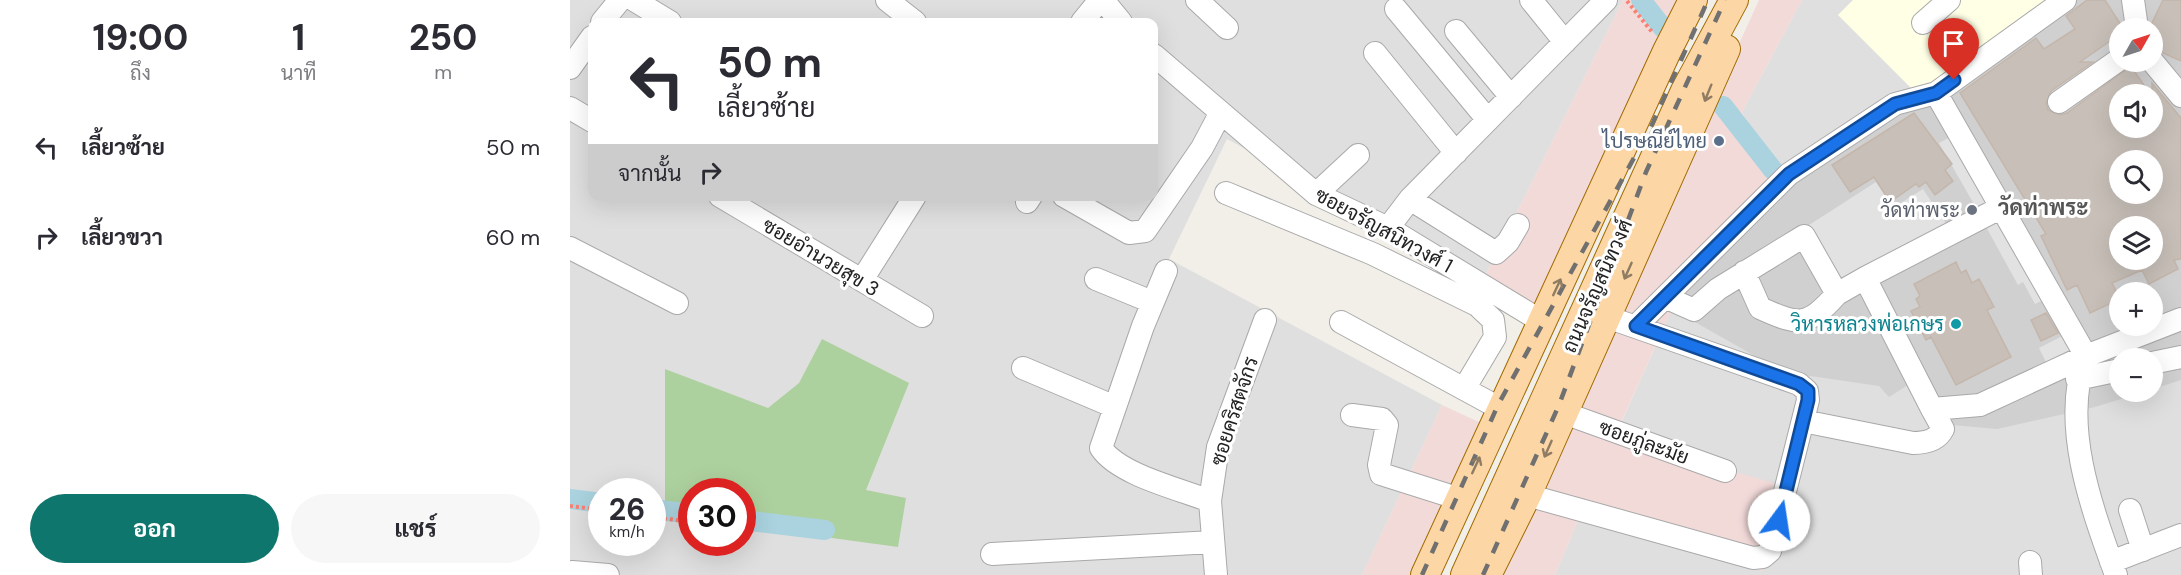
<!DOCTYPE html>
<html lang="th">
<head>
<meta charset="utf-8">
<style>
	:root { --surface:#fff; --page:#f7f7f7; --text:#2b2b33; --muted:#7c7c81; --accent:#0f766e }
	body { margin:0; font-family:"DM Sans",Sarabun,sans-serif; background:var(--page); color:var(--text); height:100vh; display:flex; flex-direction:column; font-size:22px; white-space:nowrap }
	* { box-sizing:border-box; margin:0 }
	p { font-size:20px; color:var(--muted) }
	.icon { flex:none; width:33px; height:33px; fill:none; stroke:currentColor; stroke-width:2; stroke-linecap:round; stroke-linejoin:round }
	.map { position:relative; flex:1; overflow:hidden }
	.drawer { display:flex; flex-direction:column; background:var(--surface); width:570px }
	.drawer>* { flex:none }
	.top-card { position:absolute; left:18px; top:18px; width:570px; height:183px; border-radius:12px; box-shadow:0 6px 24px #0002; background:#fff; color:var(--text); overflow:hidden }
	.needle { width:39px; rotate:51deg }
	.fabs { position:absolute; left:1539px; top:18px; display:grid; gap:12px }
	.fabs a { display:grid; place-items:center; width:54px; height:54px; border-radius:50%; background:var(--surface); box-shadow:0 6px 24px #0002; font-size:30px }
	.speed { position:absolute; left:18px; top:478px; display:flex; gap:12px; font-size:30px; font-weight:700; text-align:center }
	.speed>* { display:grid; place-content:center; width:78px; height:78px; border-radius:50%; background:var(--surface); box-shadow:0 6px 24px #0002; line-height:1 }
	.speed small { font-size:15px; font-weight:400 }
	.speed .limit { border:9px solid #d22; background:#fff; color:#111 }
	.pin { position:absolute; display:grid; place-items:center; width:51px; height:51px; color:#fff; margin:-62px -26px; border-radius:50% 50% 50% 0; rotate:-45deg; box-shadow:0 0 6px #0007 }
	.pin .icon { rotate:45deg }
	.me { position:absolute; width:66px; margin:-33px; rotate:14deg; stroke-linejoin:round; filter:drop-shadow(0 0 4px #0008) }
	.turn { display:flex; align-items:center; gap:21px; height:126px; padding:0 30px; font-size:27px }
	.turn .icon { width:78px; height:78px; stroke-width:2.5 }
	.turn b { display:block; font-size:42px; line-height:51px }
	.then { display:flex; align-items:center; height:57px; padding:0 30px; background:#0003; gap:12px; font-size:22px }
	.eta { display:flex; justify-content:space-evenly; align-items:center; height:102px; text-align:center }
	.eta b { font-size:36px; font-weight:700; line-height:42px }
	.cta { display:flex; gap:12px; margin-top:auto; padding:12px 30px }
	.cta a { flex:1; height:69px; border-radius:36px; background:var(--accent); color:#fff; font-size:24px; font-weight:700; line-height:69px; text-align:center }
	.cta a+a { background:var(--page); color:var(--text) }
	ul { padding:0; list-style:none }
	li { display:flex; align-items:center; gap:18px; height:90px; padding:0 30px }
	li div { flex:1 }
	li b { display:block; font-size:22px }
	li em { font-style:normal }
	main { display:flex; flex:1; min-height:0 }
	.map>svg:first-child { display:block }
</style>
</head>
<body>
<main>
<section class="drawer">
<div class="eta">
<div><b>19:00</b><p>ถึง</p></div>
<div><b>1</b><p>นาที</p></div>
<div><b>250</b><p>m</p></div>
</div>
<ul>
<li><svg class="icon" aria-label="left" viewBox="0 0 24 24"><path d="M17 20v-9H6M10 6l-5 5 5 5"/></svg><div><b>เลี้ยวซ้าย</b></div><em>50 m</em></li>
<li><svg class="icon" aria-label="right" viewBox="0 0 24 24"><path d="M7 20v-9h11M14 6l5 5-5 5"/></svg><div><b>เลี้ยวขวา</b></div><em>60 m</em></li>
</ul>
<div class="cta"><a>ออก</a><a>แชร์</a></div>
</section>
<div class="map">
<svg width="1611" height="575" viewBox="0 0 1611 575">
	<rect width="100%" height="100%" fill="#f2efe9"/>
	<path fill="#e0dfdf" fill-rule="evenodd" d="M0 0H1053L914 278 657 139 599 259 872 405 792 575H0ZM22 22H584V196H22ZM32 492H82V543H32ZM122 492H172V543H122Z
		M1232 0H1611V575H985L1009 518 1193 571 1044 439 1102 309 1212 190 1172 112ZM1550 28H1582V62H1550ZM1550 94H1582V128H1550ZM1550 160H1582V194H1550ZM1550 226H1582V260H1550ZM1550 292H1582V326H1550ZM1550 358H1582V392H1550Z"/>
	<path fill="#f2dad9" d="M1053 0H1117L969 313 914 278Z
		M1189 0H1232L1172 112 1212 189 1102 309 1044 438 1222 488 1193 571 1009 518 985 575H927Z
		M872 405 911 423 843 575H792Z"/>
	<path fill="#ffffe5" d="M1283 0H1481L1392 66 1346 93 1268 15Z"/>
	<path fill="#d0d0d0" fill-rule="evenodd" d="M1507 0H1611V380L1583 389 1582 358H1550V392H1574L1525 407 1427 429 1360 423 1338 385 1319 397 1309 386 1213 372 1102 309 1212 189 1318 119 1388 89ZM1550 28H1582V62H1550ZM1550 94H1582V128H1550ZM1550 160H1582V194H1550ZM1550 226H1582V260H1550ZM1550 292H1582V326H1550Z"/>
	<path fill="#add19e" d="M252 339 339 383 296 490 336 498 328 547 173 526 172 492H122L121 519 95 516V369L198 408 229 383Z"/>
	<path fill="#e2e2e2" d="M1384 135 1423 205 1409 213 1369 143Z
		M1306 182 1323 208 1353 189 1379 228 1270 284 1236 227Z
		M1432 216 1477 298 1465 304 1453 282 1448 285 1415 225Z
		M1496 334 1503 348 1476 362 1469 348Z"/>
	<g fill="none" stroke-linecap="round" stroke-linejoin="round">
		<path stroke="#aad3df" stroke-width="20" d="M1071 0 1093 28
			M1153 106 1203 170
			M0 499 32 503
			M82 509 122 514
			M172 520 255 530"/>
	</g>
	<path fill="#c7bfb8" stroke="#c4b6ab" stroke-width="1.5" fill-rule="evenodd" d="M1517 0H1535L1553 28H1550V34L1510 62H1523L1481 91 1476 103 1478 110 1490 115 1497 113 1561 66 1580 94H1550V128H1582V83L1611 118V259L1604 260 1608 269 1579 284 1572 270 1542 283 1550 299 1520 313 1507 285 1497 290 1471 236 1476 234 1390 93 1466 38 1474 49 1505 29 1496 16ZM1550 160H1582V194H1550ZM1550 226H1582V260H1550Z
		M1593 0H1611V61L1582 48V23Z
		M1344 113 1382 164 1375 170 1383 181 1365 195 1356 182 1349 187 1346 184 1320 202 1304 177 1280 192 1262 165Z
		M1386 262 1391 273 1396 270 1402 283 1409 279 1424 307 1417 310 1441 357 1386 385 1361 337 1356 340 1341 311 1350 307 1346 299 1350 296 1344 284Z
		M1476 313 1488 333 1471 341 1461 320Z"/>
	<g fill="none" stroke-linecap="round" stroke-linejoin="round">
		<defs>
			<path id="minor" d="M64 0 100 22
				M317 0 345 22
				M533 0 551 22
				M627 0 657 28
				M961 0 995 42
				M1563 0 1567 28
				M826 9 918 120
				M32 22 50 0
				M512 22 530 0
				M1353 23 1379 0
				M886 31 941 97
				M805 53 886 153
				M584 55 746 194 818 228 971 321
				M1582 61 1611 96
				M0 68 22 37
				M1366 93 1516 356C1490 424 1522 509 1546 575
				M1489 102 1550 59
				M0 108 22 121
				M656 193 803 254 907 305 923 320 925 337 894 389
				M746 194 788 155
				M150 196 352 316
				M494 196 559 233 575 231 632 148 650 114
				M840 199 926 253 938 242 948 225
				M457 202 461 196
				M818 228 840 199 1036 0
				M0 248 107 303
				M596 271 573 326 531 448C549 475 610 489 640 501
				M1174 272 1190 308C1230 326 1237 327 1267 294
				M1295 278 1432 207
				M526 279 582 302
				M292 280 345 196
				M1097 298 1124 310 1148 289 1234 236 1267 294 1295 278 1362 409 1410 405 1516 356 1611 319
				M771 322 931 409
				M1066 326 1219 174 1325 104 1366 93 1495 0
				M1582 363 1611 357
				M453 368 545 407
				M1507 379 1550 370
				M994 413 1155 471
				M782 415 812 419 817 425 809 465 811 474 890 499
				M1233 421 1343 443C1355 443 1367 441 1373 429L1362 409
				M957 495 1183 558 1193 557 1200 551 1238 400 1237 391 1229 384 1037 317
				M1560 510 1573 550
				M422 554 643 542
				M1460 562 1461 575
				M1541 562 1611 535
				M2 572 38 575
				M646 575 640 501 648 447 695 320"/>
			<path id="major" d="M855 575 1097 51 1123 0
				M895 575 1115 91 1164 0
				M917 575 957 495 1156 49"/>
		</defs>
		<use href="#minor" stroke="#a9a9a9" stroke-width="24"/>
		<use href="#major" stroke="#a06b00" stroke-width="30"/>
		<path stroke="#fa8072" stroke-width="4" stroke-dasharray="3 3" stroke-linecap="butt" d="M1057 1 1082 32
			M0 506 32 510
			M82 517 122 522"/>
		<use href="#minor" stroke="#fff" stroke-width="22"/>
		<use href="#major" stroke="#fcd6a4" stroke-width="28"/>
		<path stroke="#707070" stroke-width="4.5" stroke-dasharray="12 12" stroke-linecap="butt" d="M852 575 928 405 1081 127 1138 0
			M913 575 989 405 1076 172 1155 0"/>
	</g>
	<defs><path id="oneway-shaft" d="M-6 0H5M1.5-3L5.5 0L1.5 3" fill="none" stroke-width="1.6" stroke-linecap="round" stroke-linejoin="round" transform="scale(1.5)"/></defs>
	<g stroke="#8f7c63">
		<use href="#oneway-shaft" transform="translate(1138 93) rotate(112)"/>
		<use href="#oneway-shaft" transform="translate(1058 271) rotate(114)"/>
		<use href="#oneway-shaft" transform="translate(987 287) rotate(-65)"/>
		<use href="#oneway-shaft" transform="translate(978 449) rotate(114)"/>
		<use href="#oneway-shaft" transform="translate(906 465) rotate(-65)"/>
	</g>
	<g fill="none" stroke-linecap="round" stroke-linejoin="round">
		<defs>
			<path id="route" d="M1209 520 1238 400V391L1229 384 1066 326 1219 174 1325 104 1366 93 1384 80"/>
		</defs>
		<use href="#route" stroke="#114b97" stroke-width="15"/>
		<use href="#route" stroke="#1a73e8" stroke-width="10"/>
	</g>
	<circle fill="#5c6f8a" stroke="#fff" stroke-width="2" cx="1149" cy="141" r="6"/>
	<circle fill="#6b7280" stroke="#fff" stroke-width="2" cx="1402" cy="210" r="6"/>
	<circle fill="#0f9aa8" stroke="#fff" stroke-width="2" cx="1386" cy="324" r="6"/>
	<g text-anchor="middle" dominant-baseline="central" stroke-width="6" stroke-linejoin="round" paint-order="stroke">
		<g font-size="20" fill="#4e5e75" stroke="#fff" text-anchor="end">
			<text x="1137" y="141">ไปรษณีย์ไทย</text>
		</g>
		<g font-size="20" fill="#5b616d" stroke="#fff" text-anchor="end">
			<text x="1390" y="210">วัดท่าพระ</text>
		</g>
		<g font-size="20" fill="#222" stroke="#fff">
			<text transform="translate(814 230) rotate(29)">ซอยจรัญสนิทวงศ์ 1</text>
			<text transform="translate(251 257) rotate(31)">ซอยอำนวยสุข 3</text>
			<text transform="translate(1027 286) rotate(-66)">ถนนจรัญสนิทวงศ์</text>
			<text transform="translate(664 411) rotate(-72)">ซอยคริสตจักร</text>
			<text transform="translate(1074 442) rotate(20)">ซอยภู่ละมัย</text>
		</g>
		<g font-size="20" fill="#0d838f" stroke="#fff" text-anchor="end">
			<text x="1374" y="324">วิหารหลวงพ่อเกษร</text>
		</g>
		<g font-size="22" font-weight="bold" fill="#555" stroke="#fff">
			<text x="1473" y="207">วัดท่าพระ</text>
		</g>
	</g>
</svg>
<div class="fabs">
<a><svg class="needle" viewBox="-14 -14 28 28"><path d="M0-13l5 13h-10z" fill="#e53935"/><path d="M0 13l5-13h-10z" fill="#7c7c81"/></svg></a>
<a><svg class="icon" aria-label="sound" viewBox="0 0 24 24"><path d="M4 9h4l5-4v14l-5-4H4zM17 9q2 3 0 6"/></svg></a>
<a><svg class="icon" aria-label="search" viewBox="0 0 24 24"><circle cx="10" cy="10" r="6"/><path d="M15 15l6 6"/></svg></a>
<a><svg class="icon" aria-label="layers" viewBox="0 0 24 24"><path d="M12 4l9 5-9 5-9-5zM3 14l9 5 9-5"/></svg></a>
<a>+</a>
<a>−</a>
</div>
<div class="speed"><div>26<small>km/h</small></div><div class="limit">30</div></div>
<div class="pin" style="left:1384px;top:80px;background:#d93025"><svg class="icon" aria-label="arrive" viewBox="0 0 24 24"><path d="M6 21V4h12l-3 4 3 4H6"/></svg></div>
<svg class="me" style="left:1209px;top:520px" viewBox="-20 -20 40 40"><circle r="19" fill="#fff"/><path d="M0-13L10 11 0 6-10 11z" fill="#1a73e8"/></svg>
<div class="top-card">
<div class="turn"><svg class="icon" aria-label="left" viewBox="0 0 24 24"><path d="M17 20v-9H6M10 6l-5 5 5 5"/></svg><div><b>50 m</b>เลี้ยวซ้าย</div></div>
<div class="then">จากนั้น<svg class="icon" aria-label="right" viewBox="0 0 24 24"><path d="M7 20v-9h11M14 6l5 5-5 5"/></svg></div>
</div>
</div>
</main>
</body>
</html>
